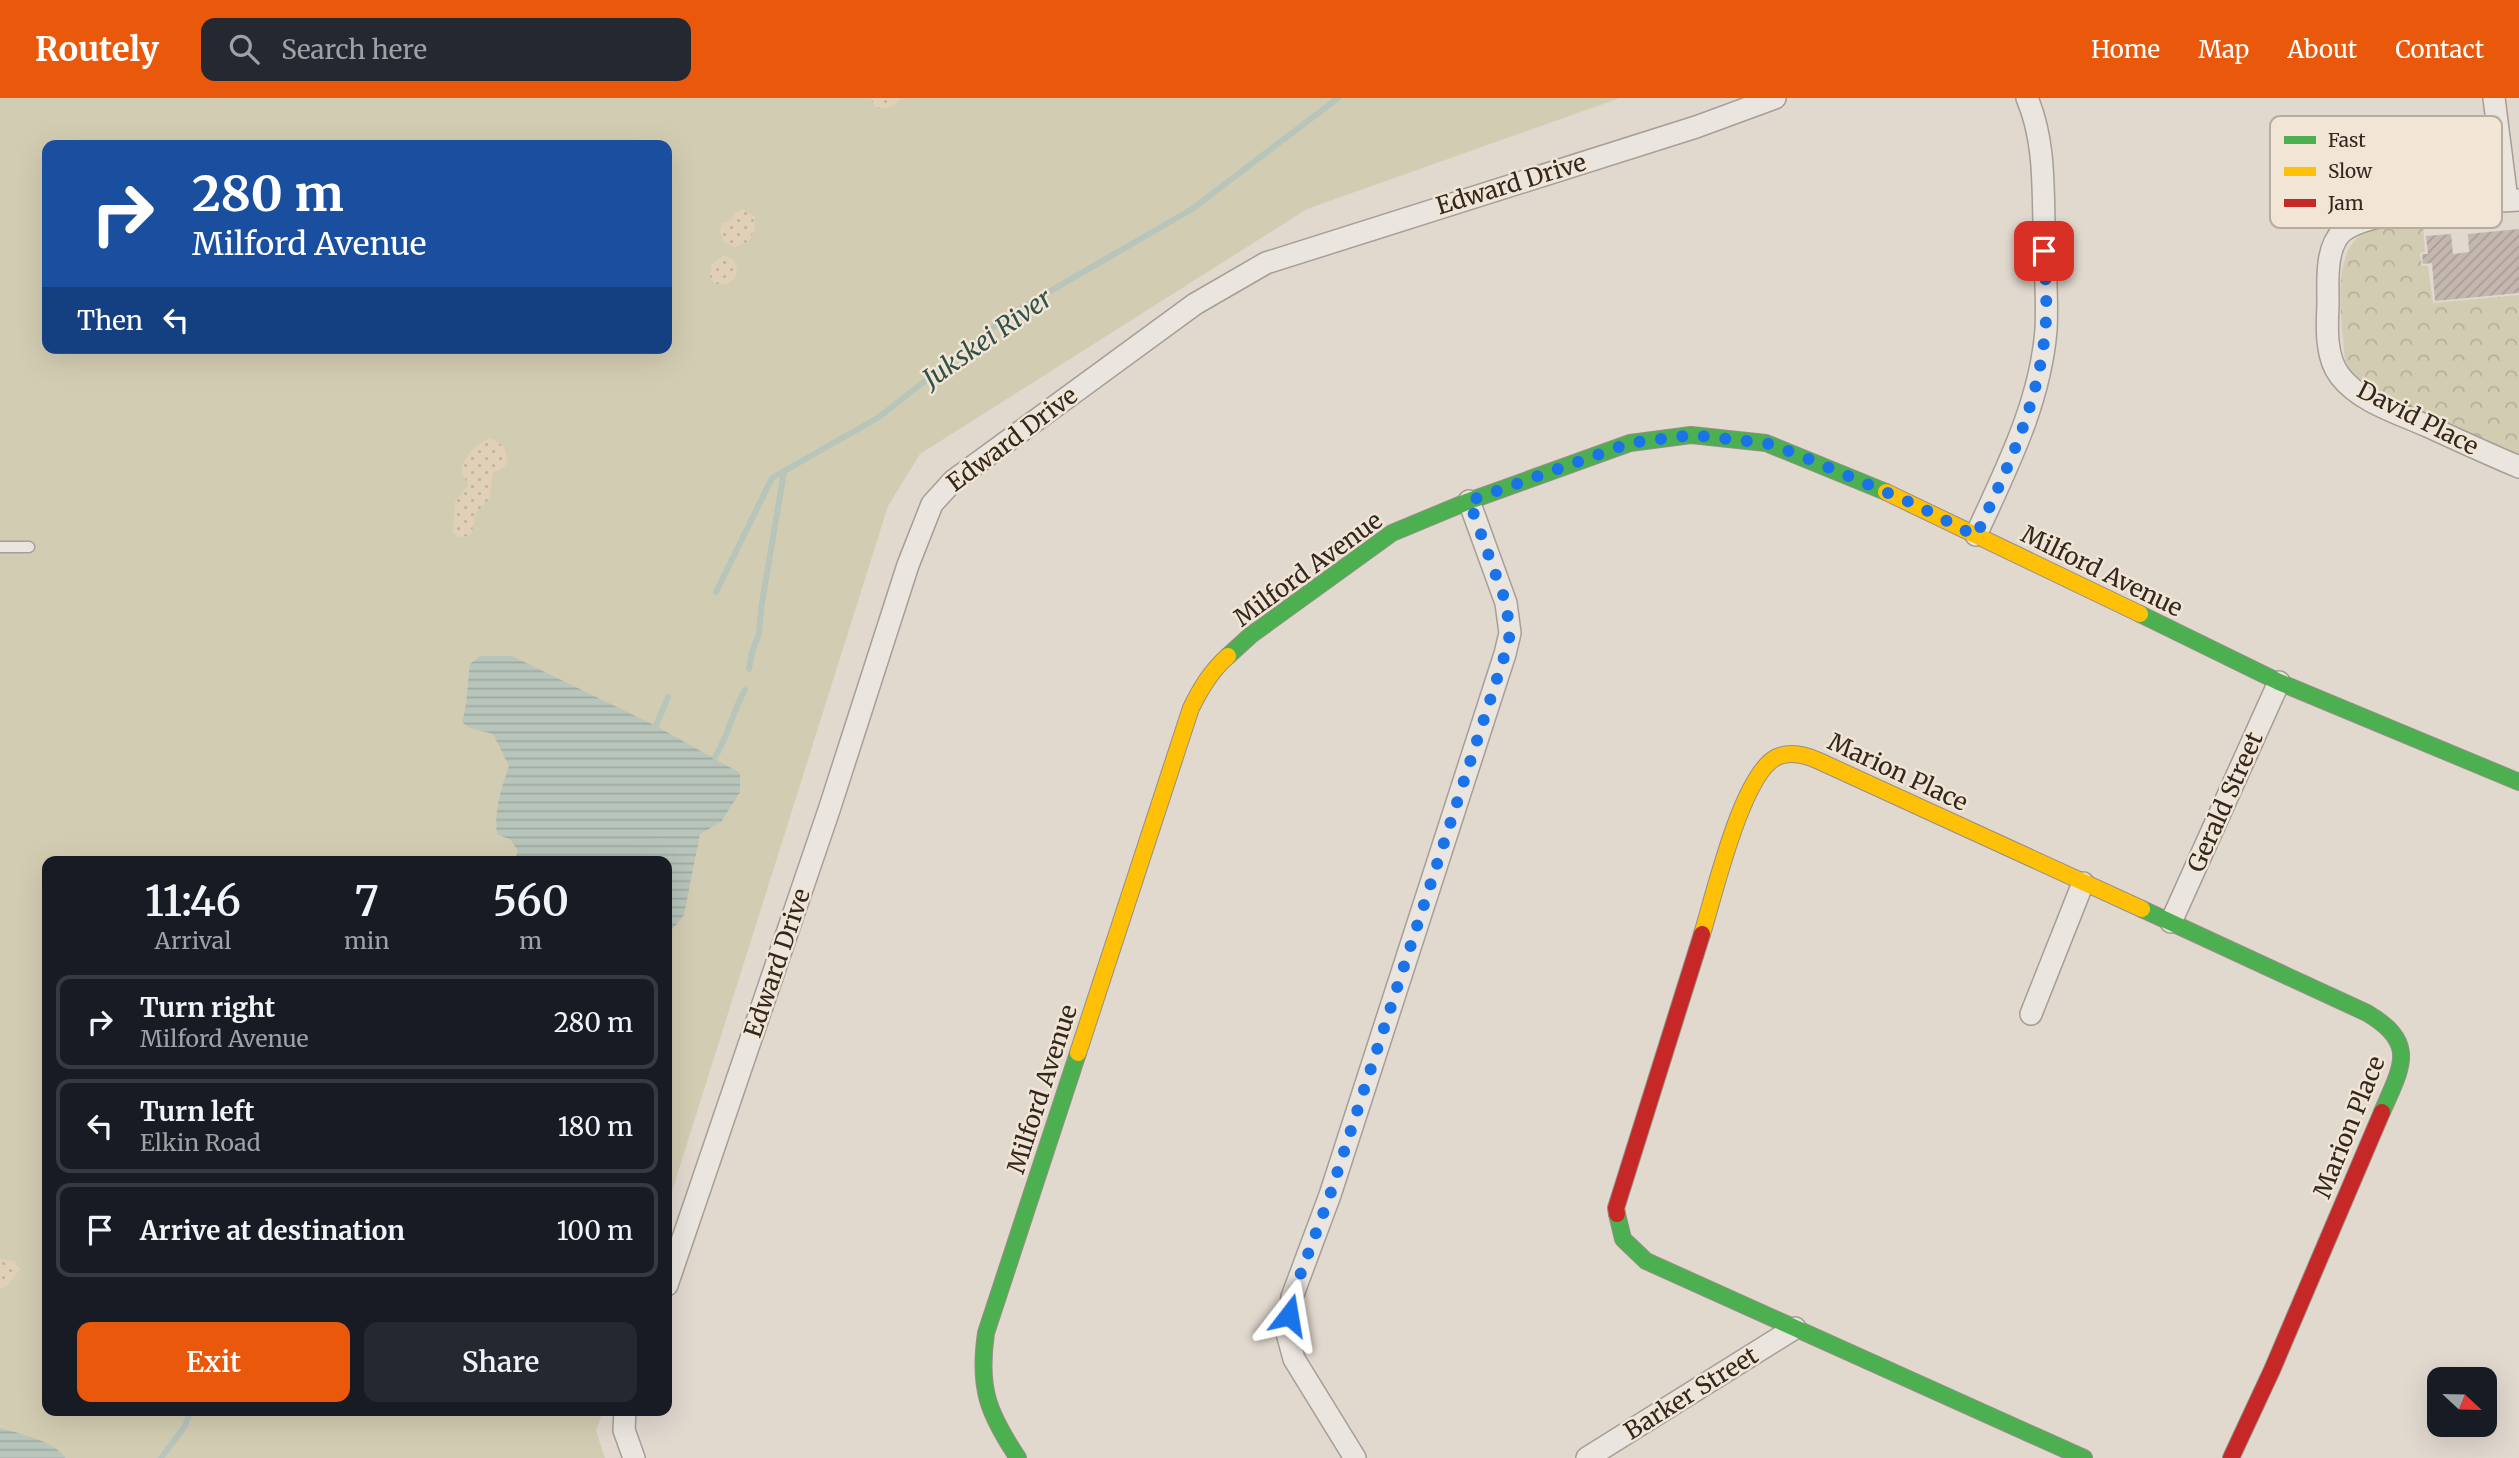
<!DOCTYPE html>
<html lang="en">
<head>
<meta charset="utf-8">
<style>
	:root { --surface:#171b24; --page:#242831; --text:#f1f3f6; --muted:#9ea1a6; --line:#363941; --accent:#ea580c }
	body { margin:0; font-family:Merriweather,serif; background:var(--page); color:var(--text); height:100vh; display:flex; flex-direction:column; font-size:26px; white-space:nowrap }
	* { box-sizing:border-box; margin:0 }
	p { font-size:23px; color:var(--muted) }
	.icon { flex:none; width:38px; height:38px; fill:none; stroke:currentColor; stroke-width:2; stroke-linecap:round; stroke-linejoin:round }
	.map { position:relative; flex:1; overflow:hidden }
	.details { position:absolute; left:42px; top:758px; width:630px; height:560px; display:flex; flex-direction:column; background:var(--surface); border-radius:14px; box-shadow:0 7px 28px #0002 }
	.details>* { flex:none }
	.banner { position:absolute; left:42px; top:42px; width:630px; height:214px; border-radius:14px; box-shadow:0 7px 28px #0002; background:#1a4fa0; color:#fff; overflow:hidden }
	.needle { width:46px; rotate:112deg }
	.buttons { position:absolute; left:2427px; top:1269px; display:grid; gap:14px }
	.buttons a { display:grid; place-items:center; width:70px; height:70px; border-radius:14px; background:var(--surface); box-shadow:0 7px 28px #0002; font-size:35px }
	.pin { position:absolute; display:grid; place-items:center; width:60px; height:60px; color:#fff; margin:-30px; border-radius:14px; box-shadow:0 4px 10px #0006 }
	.me { position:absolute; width:77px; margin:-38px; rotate:14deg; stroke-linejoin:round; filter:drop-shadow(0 0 5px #0008) }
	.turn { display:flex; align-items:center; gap:24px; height:147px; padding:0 35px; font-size:32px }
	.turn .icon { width:91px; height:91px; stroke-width:2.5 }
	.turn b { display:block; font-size:49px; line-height:60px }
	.then { display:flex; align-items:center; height:66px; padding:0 35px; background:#0003; gap:14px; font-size:26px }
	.eta { display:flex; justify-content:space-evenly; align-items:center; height:119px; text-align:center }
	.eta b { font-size:42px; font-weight:600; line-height:49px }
	.button { display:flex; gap:14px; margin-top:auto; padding:14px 35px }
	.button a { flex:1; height:80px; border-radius:14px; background:var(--accent); color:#fff; font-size:28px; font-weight:600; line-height:80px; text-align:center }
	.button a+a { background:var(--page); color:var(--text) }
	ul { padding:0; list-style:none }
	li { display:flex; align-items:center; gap:21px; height:94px; margin:0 14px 10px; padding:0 21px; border:4px solid var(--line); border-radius:14px }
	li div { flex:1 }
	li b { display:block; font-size:26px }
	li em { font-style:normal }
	header { display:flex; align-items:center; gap:42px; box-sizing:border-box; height:98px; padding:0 35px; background:var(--accent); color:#fff }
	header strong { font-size:33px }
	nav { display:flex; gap:38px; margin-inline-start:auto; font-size:24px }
	.search { width:490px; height:63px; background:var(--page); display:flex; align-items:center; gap:18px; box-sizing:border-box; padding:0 24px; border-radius:14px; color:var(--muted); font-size:26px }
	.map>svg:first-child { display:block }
</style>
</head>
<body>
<header>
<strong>Routely</strong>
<div class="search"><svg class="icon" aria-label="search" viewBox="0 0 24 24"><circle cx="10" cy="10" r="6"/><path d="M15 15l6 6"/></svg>Search here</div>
<nav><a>Home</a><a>Map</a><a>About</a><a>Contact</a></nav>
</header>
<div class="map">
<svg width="2519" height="1360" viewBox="0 0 2519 1360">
	<defs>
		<pattern id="forest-crowns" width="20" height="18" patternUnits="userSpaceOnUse" patternTransform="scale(1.75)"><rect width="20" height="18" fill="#d2cdb2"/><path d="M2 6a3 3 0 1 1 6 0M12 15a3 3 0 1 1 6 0" fill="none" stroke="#b5b099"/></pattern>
		<pattern id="sand-dots" width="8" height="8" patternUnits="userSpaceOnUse" patternTransform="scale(1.75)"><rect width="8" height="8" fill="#e1d0b8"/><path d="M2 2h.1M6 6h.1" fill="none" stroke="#c2b39e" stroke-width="1.8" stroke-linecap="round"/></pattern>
		<pattern id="water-rules" width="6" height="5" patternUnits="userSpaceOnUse" patternTransform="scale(1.75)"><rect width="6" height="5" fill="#b8c5bb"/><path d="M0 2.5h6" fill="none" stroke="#9fa9a0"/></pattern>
		<pattern id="building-hatch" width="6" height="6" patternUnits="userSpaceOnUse" patternTransform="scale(1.75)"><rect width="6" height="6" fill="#c4b7af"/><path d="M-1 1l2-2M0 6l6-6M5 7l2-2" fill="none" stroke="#a99d96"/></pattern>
	</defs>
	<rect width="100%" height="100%" fill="#e1d8ce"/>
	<path fill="#d2cdb2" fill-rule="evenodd" d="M0 0H1620L1307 111 920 356 888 408 667 1109V763H47V1312L603 1313 596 1333 605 1360H0ZM47 47H667V250H47Z"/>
	<path fill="url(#forest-crowns)" d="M2423 127 2425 154 2420 155 2422 168H2428L2433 205 2519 197V358L2377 294 2352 275 2345 264C2343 229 2327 148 2369 132 2382 127 2408 128 2423 127Z"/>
	<path fill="url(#sand-dots)" d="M871 0H901C892 9 886 13 874 8Z
		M743 111 755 119V131L749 143 735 149 724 144 720 134 722 125 732 122 734 116Z
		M724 157 734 162 737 171 735 180 727 186H716L710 180 712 166Z
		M492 340 504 349 508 361 505 368 493 375 489 401 475 416 472 434 468 438 459 439 453 435 455 404 468 387C466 380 462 379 462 372 462 359 480 342 492 340Z
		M0 1161 15 1163 20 1171 6 1189 0 1191Z"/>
	<path fill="url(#water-rules)" d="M480 558H512L656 628 740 675V694L721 724 700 736 684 817 667 838V763H514L518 753 510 741 497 737C494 711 501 692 509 668L493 636 470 630 462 624C468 605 467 586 470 566Z
		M0 1330C18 1335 57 1344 65 1360H0Z"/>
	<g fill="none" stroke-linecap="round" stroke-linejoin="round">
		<path stroke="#b8c5bb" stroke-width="6" d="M716 494 772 380 879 319 1009 217 1192 111 1338 0
			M749 571 752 554 759 536 761 511 784 374
			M656 628 668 599
			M715 659C729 637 732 614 745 592
			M161 1360 185 1328 191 1312"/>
	</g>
	<path fill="url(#building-hatch)" d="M2519 131V195L2435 203 2432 165 2423 166 2422 156H2428L2426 138 2451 136 2453 156 2469 154 2468 136Z"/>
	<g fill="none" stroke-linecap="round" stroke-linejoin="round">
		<defs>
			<path id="lane" d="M0 449H29"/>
			<path id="street" d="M2494 0 2507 102
				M2519 102C2484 104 2366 112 2342 134 2325 150 2328 185 2328 206 2327 228 2325 259 2340 278 2360 304 2398 315 2427 328 2458 342 2488 356 2519 369
				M1976 437C2006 371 2040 306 2046 232 2048 197 2044 161 2044 126 2043 83 2044 40 2027 0
				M2171 824 2279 584
				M2031 916 2083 785
				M667 1187 829 712 908 467 932 406 953 383 1195 206 1266 165 1696 29 1775 0
				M625 1312 624 1332 634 1360
				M1355 1360 1294 1261 1287 1235 1292 1199 1330 1097 1505 556 1510 535 1506 505 1469 403
				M1587 1360 1795 1230"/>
			<path id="fast" d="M2140 516 2279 584 2519 684
				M1228 558 1251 537 1392 435 1469 403 1630 345 1691 337 1766 345 1886 394
				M2142 811 2367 915C2418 945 2402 968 2382 1014
				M1617 1116 1623 1141 1646 1163 2084 1360
				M1018 1360C988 1315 978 1290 986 1235L1078 955"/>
			<path id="slow" d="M1886 394 2140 516
				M1702 836C1714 798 1742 675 1777 659 1791 653 1806 657 1819 663L2142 811
				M1078 955 1191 610C1201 590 1211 573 1228 558"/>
			<path id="jam" d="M1617 1116 1616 1110 1702 836
				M2231 1360 2272 1272 2382 1014"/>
		</defs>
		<use href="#lane" stroke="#a69e97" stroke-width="13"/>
		<use href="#street" stroke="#a69e97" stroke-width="24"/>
		<use href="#fast" stroke="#968e86" stroke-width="18"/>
		<use href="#slow" stroke="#968e86" stroke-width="18"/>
		<use href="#jam" stroke="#968e86" stroke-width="18"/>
		<use href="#lane" stroke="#eae5de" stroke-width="10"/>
		<use href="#street" stroke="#eae5de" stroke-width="21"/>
		<use href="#fast" stroke="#4caf50" stroke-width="16"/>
		<use href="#slow" stroke="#ffc107" stroke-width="16"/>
		<use href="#jam" stroke="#c62828" stroke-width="16"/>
	</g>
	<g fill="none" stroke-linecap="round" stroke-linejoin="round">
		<path stroke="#1a73e8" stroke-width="12" stroke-dasharray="0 21.6" d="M1289 1217 1292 1199 1330 1097 1505 556 1510 536 1506 505 1469 403 1630 345 1691 337 1766 345 1797 356 1914 406 1976 438C2007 371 2038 308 2045 234 2048 207 2045 179 2044 153"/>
	</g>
	<g text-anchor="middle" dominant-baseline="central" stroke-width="5" stroke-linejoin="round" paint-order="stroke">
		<g font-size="24" fill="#342720" stroke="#f1e5d5">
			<text transform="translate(1511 86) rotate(-17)">Edward Drive</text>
			<text transform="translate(2418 320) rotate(27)">David Place</text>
			<text transform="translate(1012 341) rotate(-37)">Edward Drive</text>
			<text transform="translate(1308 471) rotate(-36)">Milford Avenue</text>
			<text transform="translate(2102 473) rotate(26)">Milford Avenue</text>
			<text transform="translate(1898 674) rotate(25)">Marion Place</text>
			<text transform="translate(2225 704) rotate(-66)">Gerald Street</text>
			<text transform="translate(777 865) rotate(-71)">Edward Drive</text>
			<text transform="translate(1042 991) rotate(-72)">Milford Avenue</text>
			<text transform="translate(2349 1029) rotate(-68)">Marion Place</text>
			<text transform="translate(1691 1295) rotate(-32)">Barker Street</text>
		</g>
		<g font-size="26" font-style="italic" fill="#31524b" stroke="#f1e5d5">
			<text transform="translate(987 240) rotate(-35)">Jukskei River</text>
		</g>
	</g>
	<rect x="2270" y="18" width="232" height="112" rx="10" fill="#f1e5d5" stroke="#b8ac9f" stroke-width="2"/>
	<rect x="2284" y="38" width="32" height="8" fill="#4caf50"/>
	<rect x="2284" y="69" width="32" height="9" fill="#ffc107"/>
	<rect x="2284" y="101" width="32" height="8" fill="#c62828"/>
	<g font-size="19" fill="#342720">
		<text x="2328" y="49">Fast</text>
		<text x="2328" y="80">Slow</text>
		<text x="2328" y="112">Jam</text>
	</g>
</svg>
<div class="buttons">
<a><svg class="needle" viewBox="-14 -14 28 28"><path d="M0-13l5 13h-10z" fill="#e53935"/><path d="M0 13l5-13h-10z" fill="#9ea1a6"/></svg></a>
</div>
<div class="pin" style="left:2044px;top:153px;background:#d93025"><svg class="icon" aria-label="arrive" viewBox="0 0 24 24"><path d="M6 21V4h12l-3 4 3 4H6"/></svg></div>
<svg class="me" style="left:1289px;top:1217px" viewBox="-20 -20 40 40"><path d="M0-17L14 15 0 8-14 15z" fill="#1a73e8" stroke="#fff" stroke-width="4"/></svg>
<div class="banner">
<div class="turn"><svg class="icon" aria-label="right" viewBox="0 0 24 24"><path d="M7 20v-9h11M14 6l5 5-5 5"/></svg><div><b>280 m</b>Milford Avenue</div></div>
<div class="then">Then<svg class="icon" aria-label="left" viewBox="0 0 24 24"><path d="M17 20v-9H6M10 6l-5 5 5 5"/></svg></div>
</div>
<section class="details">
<div class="eta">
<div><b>11:46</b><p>Arrival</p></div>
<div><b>7</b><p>min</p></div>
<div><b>560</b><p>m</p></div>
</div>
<ul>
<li><svg class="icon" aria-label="right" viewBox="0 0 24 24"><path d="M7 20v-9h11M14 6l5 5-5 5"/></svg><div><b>Turn right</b><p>Milford Avenue</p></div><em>280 m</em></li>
<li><svg class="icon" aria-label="left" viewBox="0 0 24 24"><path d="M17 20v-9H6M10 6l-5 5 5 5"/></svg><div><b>Turn left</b><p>Elkin Road</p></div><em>180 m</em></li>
<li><svg class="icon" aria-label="arrive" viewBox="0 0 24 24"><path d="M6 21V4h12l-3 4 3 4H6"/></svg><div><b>Arrive at destination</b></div><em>100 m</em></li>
</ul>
<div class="button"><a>Exit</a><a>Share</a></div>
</section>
</div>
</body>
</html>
